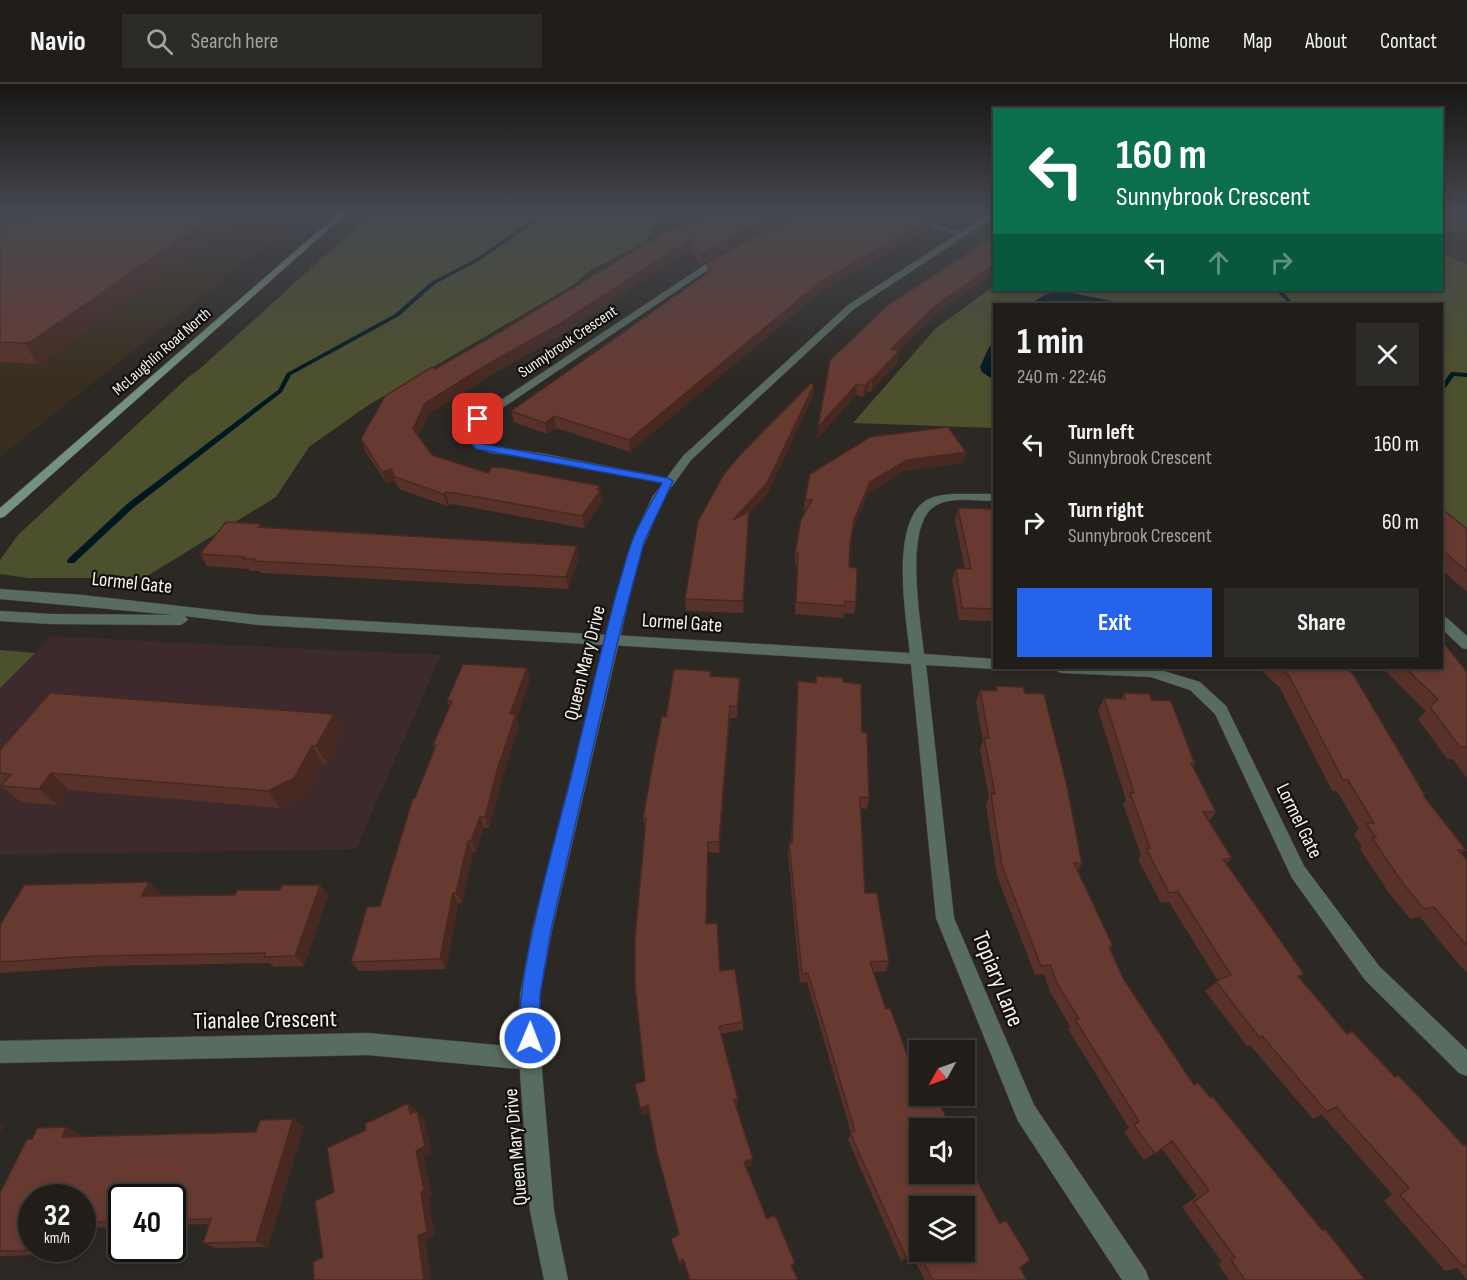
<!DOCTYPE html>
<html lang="en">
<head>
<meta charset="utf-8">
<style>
	:root { --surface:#211e1a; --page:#2d2b27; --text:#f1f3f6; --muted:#a2a2a2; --line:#3e3c39; --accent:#2563eb }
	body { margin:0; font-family:"Sofia Sans Condensed",sans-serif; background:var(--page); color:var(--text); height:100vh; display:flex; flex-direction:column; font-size:22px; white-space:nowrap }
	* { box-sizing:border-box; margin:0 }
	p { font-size:20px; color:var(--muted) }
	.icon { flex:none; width:33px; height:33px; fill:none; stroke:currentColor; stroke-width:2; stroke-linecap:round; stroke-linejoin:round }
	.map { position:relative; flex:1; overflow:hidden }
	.panel { position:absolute; left:993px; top:219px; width:450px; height:366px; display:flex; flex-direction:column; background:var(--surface); border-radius:0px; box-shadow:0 3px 9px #0003,0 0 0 2px var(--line) }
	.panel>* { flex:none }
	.guide { position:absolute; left:993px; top:24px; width:450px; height:183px; border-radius:0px; box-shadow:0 3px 9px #0003,0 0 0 2px var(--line); background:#0b6e4f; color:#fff; overflow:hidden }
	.needle { width:39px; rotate:230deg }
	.buttons { position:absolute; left:909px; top:956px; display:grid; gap:12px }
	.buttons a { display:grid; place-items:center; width:66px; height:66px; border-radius:0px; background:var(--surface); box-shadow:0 3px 9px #0003,0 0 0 2px var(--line); font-size:30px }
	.speed { position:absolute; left:18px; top:1100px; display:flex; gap:12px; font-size:30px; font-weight:700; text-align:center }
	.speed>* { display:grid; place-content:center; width:78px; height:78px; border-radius:50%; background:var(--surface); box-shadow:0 3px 9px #0003,0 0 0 2px var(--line); line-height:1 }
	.speed small { font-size:15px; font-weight:400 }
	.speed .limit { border:3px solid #111; border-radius:9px; background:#fff; color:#111 }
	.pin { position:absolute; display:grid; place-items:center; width:51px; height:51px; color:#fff; margin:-26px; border-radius:12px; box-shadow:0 3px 9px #0006 }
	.me { position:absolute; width:66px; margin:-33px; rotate:1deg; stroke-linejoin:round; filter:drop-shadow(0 0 4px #0008) }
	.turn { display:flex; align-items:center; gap:21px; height:126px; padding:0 24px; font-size:27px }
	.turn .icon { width:78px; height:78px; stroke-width:2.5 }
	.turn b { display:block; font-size:42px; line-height:51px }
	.lanes { display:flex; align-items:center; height:57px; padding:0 24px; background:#0003; justify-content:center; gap:30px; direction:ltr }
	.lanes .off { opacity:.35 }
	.round { display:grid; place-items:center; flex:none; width:63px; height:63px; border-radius:0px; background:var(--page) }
	.headline { display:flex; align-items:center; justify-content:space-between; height:102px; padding:0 24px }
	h1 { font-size:36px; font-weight:700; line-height:45px }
	.action { display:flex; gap:12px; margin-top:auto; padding:12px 24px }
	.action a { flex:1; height:69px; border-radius:0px; background:var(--accent); color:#fff; font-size:24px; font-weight:700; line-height:69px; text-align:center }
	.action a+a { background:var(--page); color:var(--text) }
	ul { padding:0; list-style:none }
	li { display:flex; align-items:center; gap:18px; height:78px; padding:0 24px }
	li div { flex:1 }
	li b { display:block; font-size:22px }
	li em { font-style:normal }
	header { display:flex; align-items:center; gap:36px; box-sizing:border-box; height:84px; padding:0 30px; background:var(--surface); border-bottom:2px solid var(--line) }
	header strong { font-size:28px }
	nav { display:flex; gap:33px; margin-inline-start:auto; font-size:21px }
	.search { width:420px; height:54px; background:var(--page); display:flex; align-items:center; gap:15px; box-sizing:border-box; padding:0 21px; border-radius:0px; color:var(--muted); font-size:22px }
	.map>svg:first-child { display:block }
</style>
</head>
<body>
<header>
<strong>Navio</strong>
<div class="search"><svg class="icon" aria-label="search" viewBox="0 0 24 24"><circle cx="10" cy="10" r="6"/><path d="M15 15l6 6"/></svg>Search here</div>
<nav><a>Home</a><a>Map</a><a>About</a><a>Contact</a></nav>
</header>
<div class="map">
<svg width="1467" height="1196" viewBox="0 0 1467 1196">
	<rect width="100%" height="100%" fill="#2c2823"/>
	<path fill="#3e2a2c" d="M51 552 165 558 441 571 356 765 0 771V604Z"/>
	<path fill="#392e1f" d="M0 129H307L0 373Z"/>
	<path fill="#393127" d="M1467 159V180L1442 169V160Z"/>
	<path fill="#4d502c" d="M372 129H680L660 136 644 159 592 185 573 201 367 322 309 363 276 413 144 494H28L0 490V476L18 451 186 295 203 282Z
		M1442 169 1467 180V446L1442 426V220H994V344L853 339 936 244 994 202V206H1442Z
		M0 566 35 569 0 604Z"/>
	<path fill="#001920" d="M1066 208 1127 220H1030L1046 210Z
		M994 259V296L982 288 980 283 989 263Z"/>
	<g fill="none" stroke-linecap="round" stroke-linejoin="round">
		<path fill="#001920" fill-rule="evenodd" d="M542 129H547L479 177 435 200 399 232 291 291 282 308 133 424 74 479H68L67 477 68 475 127 420 278 306 287 289 395 230 431 198 475 175Z
			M1282 206H1287L1284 209 1294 220H1290L1279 210V208Z
			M1452 288 1467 289V293L1454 292 1444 306 1442 307V301L1450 289Z"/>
		<defs>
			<path id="minor" d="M881 129H893L968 150 964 152Z
				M720 171 727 173 474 343V349L484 360 493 363 540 369 668 394 672 395V399L540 375 491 369 476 364 464 352 465 340Z
				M952 410H994V417C977 417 951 412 935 422 903 441 921 539 924 570L994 575V584H999L994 585 926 581 954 834 1034 1021 1146 1187 1149 1196H1122L1018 1037 936 834 911 580 612 561 605 556 612 551 910 569C906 534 890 441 925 417 933 412 943 411 952 410Z
				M1442 532 1447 534 1467 552V565L1462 564 1442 545Z
				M1056 584H1154L1200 598 1226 622 1304 782 1379 882 1467 966V992L1459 989 1365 896 1292 794 1215 630 1190 606 1151 593 1063 589 1058 588Z
				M368 949 530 964 538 967 541 975 538 983 530 986 368 971 0 979V957Z"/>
			<path id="tertiary" d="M990 129H994V133L854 225 691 376 665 412 639 472 552 846 540 911 541 975 554 1127 568 1196H544L530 1127 519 975 520 911 532 846 604 561 259 541 185 532 188 536 181 541 51 540 0 537V527L51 530 174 531 0 515V505L82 511 259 531 607 551 627 472 638 443 653 412 683 372 848 221Z"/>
			<path id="secondary" d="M339 129H347L4 433 0 434V424Z"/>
		</defs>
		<use href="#minor" stroke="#484440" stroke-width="1"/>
		<use href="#tertiary" stroke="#484440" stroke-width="1"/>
		<use href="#secondary" stroke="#484440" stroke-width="1"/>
		<use href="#minor" fill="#596c60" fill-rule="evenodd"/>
		<use href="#tertiary" fill="#596c60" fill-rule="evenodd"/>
		<use href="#secondary" fill="#74927f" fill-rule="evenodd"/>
	</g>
	<path fill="#58322a" d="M711 129 701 180 690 165 563 250 493 290 429 330 418 353 432 371 488 389 600 402 602 418 584 444 458 421 449 420 447 422 399 405 395 397 387 400 365 367 361 355 435 285 674 146Z
		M800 129H955L938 139 931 137 929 145 819 209 630 368 556 344 547 350 514 338 511 327 707 189V179Z
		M1442 129H1467V149L1442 148Z
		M0 135 132 213V214L43 279 38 280 0 278Z
		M933 233 898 267V278L871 308 868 307 863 313 856 311 817 355 830 276Z
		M814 301 813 312 767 411 749 430 743 529 686 527 685 515Z
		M963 379 904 387 868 410 852 448 850 461 849 483 856 518 854 530 844 529 843 534 795 530 797 481H795V469L806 427H804L805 415 810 390Z
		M958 425H994V537L959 536 952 496 956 484 965 485 955 437Z
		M1442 425 1467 445V508L1442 486Z
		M262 443 577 462 579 474 568 505 261 489 260 487H250L249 485 207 482 200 470Z
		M527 584 530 595 517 634 519 642 502 695 489 744H484L476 768H473L462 819H458L446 885 359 887 351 878 380 822 415 714 435 665 433 661 450 623 447 617Z
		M1259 584H1346L1425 711 1424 713 1466 766 1461 769 1467 776V888L1461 883 1420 833 1410 835 1389 809 1360 765 1362 763 1354 750 1359 745 1337 707H1332L1280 604Z
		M1382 584H1442L1467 588V694L1453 675H1447L1418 635 1426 627Z
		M711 592 740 594 737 634H730L719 769 708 768 707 840 720 887 743 938V946L721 950 738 1022 736 1023 752 1081 747 1083 767 1135 793 1183 684 1179 680 1182 679 1150 649 1029 642 1031 640 1024 645 997V745L643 734 666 633Z
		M816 592 843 598 862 648 869 714 867 725 860 724 865 809 889 877 886 887 873 888 920 1044 954 1096 1020 1184 1027 1196H925L912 1172 901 1177 848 1056 851 1049 807 898 800 899 788 770 789 759H791L798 597 816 599Z
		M996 602 1082 780 1078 786 1113 862 1110 865 1124 896 1194 1001 1322 1146 1325 1145 1365 1196H1229L1218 1180 1222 1178 1182 1123 1197 1112 1162 1065 1144 1076 1124 1048 1129 1044 1068 945 1070 942 1050 908 1044 890 1035 891 997 792 986 721 989 714 980 665 983 657 976 618 980 606 995 607Z
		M1124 609 1151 616 1195 680 1193 683 1216 728 1209 737 1232 774 1226 780 1304 890 1299 893 1347 950 1394 993 1463 1061 1467 1060V1196L1457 1184 1445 1187 1384 1117 1392 1110 1322 1031 1313 1035 1250 961 1247 962 1205 907 1218 897 1169 818 1161 819 1138 775 1141 771 1123 720 1126 716 1098 626 1104 614 1121 615Z
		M344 647 327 680 323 679 306 711 280 724 69 706 57 721 21 718 4 704 0 703V666Z
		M149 798 160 808 159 812 235 811 320 801 328 811 304 882 274 883 270 879 107 882 0 889V841Z
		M304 1042 268 1163 216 1164 203 1159 209 1140 172 1141V1113H122V1143L82 1144V1113H32L43 1171 0 1172V1109L82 1050 81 1052 256 1048Z"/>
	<path fill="#472922" d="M219 129H254L132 213V214L43 279 38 280 24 259Z
		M780 129H798L701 180 700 170Z
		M941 129H955L938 139 940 130Z
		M931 135 929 145 819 209 630 368 629 356 820 198Z
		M690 155V165L563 250 493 290 429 330 416 357 413 345 425 319Z
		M994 181V189L933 233 889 276 891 265 935 222Z
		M899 267 898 278 871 308 872 296Z
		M870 296 868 307 863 313 865 302Z
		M857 300 856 311 817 355 818 343Z
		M814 301 813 312 767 411 749 430 743 529V517L733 436Z
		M0 327 5 334 0 338Z
		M554 332 556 344 547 350 545 339Z
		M966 368 963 379 904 387 868 410 852 448 854 436 870 398 907 376Z
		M391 385 395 397 387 400 382 388Z
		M600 402 602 418 584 444 582 432Z
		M446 408 449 420 447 422 443 410Z
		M577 462 579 474 568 505 566 493Z
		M527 584 530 595 517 634 519 642 502 695 489 744 485 733 510 630Z
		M740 594V605L737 634V623Z
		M730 622V634L719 769V758Z
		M334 630 344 647 327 680 316 662Z
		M312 662 323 679 306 711 280 724 268 707Z
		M51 689 69 706 57 721 39 705Z
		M480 733 484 744 476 768 471 757Z
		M468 757 473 768 462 819 456 809Z
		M708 758V768L707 850 706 840Z
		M149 798 160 808 153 823 142 812Z
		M320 801 328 811 304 882 295 872Z
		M453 809 458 819 446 885 440 875Z
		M738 1015V1022L734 1024V1016Z
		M408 1019 416 1026 418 1037 410 1030Z
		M648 1021 650 1029 642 1031 640 1024Z
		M417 1027 424 1034 432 1069 424 1073 432 1112 429 1113 435 1152 426 1156 431 1196H424L418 1152 421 1108 416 1067Z
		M293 1035 304 1042 268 1163 256 1158Z
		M0 1040 4 1042 0 1048Z
		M66 1043 82 1050 78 1060 62 1053Z
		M753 1075 752 1081 744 1084V1078Z
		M32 1151V1164H46L43 1171 24 1167Z
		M917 1167 912 1172 901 1177 906 1173Z
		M683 1175 684 1179 680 1182 679 1178Z"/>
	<path fill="#663a31" stroke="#472922" stroke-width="1.5" fill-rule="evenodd" d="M30 129H219L120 195H122L30 258 24 259 0 258V135L31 136Z
		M711 129H780L700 170 690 155 561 239 490 279 425 319 413 345 432 371 488 389 492 383 505 384 600 402 597 406 600 407 582 432 455 409 446 408 443 410 395 393 391 385 382 388 361 355 385 312 432 283 435 285 507 244 672 144 674 146Z
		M800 129H909L931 135 820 198 629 356 554 332 545 339 511 327 712 186 707 179Z
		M1442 129H1467V139L1442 138Z
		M994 152V181L935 222 891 265 899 267 872 296H870L865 302 857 300 818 343 830 276 888 221Z
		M811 299 814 301 767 399 733 436 749 427 743 517 685 515 698 437 724 390 739 372Z
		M948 343 966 368 907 376 870 398 854 436 850 461 849 483 857 484 856 518 845 517V522L796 518 798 469H795L801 435 812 416 805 415 810 390 870 353Z
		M960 424 994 425V525L962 524 956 484 971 485 958 425Z
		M1442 425 1467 445V487L1442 466Z
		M226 438 261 440 258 443 577 462 566 493 254 477 255 475H243L245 473 200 470Z
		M1442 557 1467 588V665L1466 663H1460L1430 623 1438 615 1405 584H1442Z
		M463 580 527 584 510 630H516L498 683 485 733H480L471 757H468L456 809H453L440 875 351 878 367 823 380 822 413 714H415L436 661H433L452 617H447Z
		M1280 584H1346L1353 590 1425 711H1423L1466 766H1458L1467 776V862L1434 823 1424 825 1402 798 1372 754H1376L1366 739H1374L1348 696H1343L1289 592Z
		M674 585 711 587 710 592 740 594 737 623 730 622 719 758H708L706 840 717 839 720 887 735 885 743 938 719 942 738 1015 734 1016 753 1075 744 1078 767 1135 775 1131 795 1179 791 1181 798 1196H690L683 1175 679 1178 671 1155 679 1150 657 1069 648 1021 640 1024 635 1000 645 997 635 902V854L646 734H643L654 672 662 632 666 633Z
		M816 592 843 594V598L861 600 862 648 867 649 869 714 860 713 865 809H877L889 877 870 878 886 925 890 924 920 1005V1011H922L923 1015 932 1011H935L952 1044H920V1089H950L954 1096 972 1087 1000 1140 1006 1136 1030 1176 1020 1184 1027 1196H933L917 1167 906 1173 850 1049 855 1047 808 889 802 890 789 759H792L798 597 816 599ZM920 1122H964V1167H920Z
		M996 602 1023 603 1025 609 1044 610 1066 697 1082 780 1074 779 1113 862 1109 863 1124 896 1194 1001 1198 999 1211 1014 1213 1013 1323 1147 1325 1145 1365 1196H1245L1231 1176 1235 1173 1194 1118 1209 1106 1172 1057 1155 1070 1134 1041 1139 1037 1075 936 1079 935 1057 899 1050 881 1041 882 1002 782 991 710H995L984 654H989L980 606 997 607Z
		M50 609 334 630 316 662H312L294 694 268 707 51 689 39 705 1 702 11 690 0 689V666Z
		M1124 609 1150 610 1151 616 1171 617 1195 680 1191 679 1216 728H1203L1232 774 1223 775 1304 890 1298 892 1347 950 1352 947 1395 993 1398 991 1420 1014 1464 1062 1467 1060V1180L1464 1183 1400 1111 1409 1104 1336 1023 1327 1028 1262 952 1259 953 1216 897 1231 891 1178 808 1169 809 1146 764H1150L1130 709H1134L1104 614 1125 615Z
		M149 798 142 812 235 811 237 806H280L282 801H320L295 872 264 873 265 869 94 872 0 878V841L24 801Z
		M408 1019 410 1030 417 1027 425 1062 416 1067 424 1106 421 1108 427 1148 418 1152 424 1196H314L313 1178 323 1173 315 1117 334 1108 327 1064 366 1046 365 1040Z
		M293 1035 256 1158 203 1159 211 1135 172 1136V1113H122V1137L82 1139V1113H32V1151L24 1167H0V1109L27 1055H32L37 1044 66 1043 62 1053 256 1048 260 1036Z"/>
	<linearGradient id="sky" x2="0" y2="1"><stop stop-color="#181613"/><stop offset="0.43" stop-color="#454850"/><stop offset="1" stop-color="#454850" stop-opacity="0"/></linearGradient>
	<rect width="1467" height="297" fill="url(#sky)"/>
	<path fill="#2563eb" stroke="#184099" stroke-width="1.5" d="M475 333 483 335 474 343 473 349 483 360 668 394 673 397 644 458 618 556 551 846 540 911 539 954 537 961 530 963 523 961C506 920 560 740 572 689 591 613 607 535 631 460 638 439 652 419 662 399L476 365 463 350 466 340Z"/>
	<g text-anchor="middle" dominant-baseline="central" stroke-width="4.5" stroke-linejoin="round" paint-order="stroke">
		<g font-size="16" fill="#f5f2ef" stroke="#13110f">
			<text transform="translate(568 258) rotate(-34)">Sunnybrook Crescent</text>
			<text transform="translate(162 268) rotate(-41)">McLaughlin Road North</text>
		</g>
		<g font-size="20" fill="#f5f2ef" stroke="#13110f">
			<text transform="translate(132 499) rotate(6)">Lormel Gate</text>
			<text transform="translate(682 539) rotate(4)">Lormel Gate</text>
			<text transform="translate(585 579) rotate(-76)">Queen Mary Drive</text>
			<text transform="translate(1299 737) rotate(64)">Lormel Gate</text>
			<text transform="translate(516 1063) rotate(-95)">Queen Mary Drive</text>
		</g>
		<g font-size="24" fill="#f5f2ef" stroke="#13110f">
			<text transform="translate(998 895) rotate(68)">Topiary Lane</text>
			<text transform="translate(265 936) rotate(-1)">Tianalee Crescent</text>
		</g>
	</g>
</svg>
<div class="buttons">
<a><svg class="needle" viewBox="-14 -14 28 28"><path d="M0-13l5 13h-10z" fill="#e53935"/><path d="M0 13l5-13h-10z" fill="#a2a2a2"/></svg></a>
<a><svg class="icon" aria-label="sound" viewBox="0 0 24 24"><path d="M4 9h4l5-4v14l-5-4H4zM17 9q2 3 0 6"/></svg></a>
<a><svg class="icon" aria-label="layers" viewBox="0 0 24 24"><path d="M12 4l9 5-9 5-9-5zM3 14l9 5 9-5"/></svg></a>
</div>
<div class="speed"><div>32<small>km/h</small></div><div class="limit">40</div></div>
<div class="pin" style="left:478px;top:335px;background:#d93025"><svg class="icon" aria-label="arrive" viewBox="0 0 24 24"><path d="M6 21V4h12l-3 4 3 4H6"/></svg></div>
<svg class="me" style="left:530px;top:954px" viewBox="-20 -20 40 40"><circle r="17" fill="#2563eb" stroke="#fff" stroke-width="3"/><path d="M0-11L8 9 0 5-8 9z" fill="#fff"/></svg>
<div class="guide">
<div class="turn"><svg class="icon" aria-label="left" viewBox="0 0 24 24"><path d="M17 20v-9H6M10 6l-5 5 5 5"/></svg><div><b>160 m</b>Sunnybrook Crescent</div></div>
<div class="lanes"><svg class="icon" aria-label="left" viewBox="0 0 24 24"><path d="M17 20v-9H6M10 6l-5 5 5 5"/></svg><svg class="icon off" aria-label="ahead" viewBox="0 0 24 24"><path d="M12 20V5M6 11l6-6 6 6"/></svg><svg class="icon off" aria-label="right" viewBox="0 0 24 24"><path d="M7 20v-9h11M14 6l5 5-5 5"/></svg></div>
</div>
<section class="panel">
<div class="headline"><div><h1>1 min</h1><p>240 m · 22:46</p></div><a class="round"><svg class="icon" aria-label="close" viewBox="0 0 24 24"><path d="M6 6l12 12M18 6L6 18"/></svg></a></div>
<ul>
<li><svg class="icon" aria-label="left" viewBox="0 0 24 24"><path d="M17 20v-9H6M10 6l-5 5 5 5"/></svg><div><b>Turn left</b><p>Sunnybrook Crescent</p></div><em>160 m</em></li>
<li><svg class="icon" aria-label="right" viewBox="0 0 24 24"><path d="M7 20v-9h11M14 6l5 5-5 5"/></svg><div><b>Turn right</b><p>Sunnybrook Crescent</p></div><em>60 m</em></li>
</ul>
<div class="action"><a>Exit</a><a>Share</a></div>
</section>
</div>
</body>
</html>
